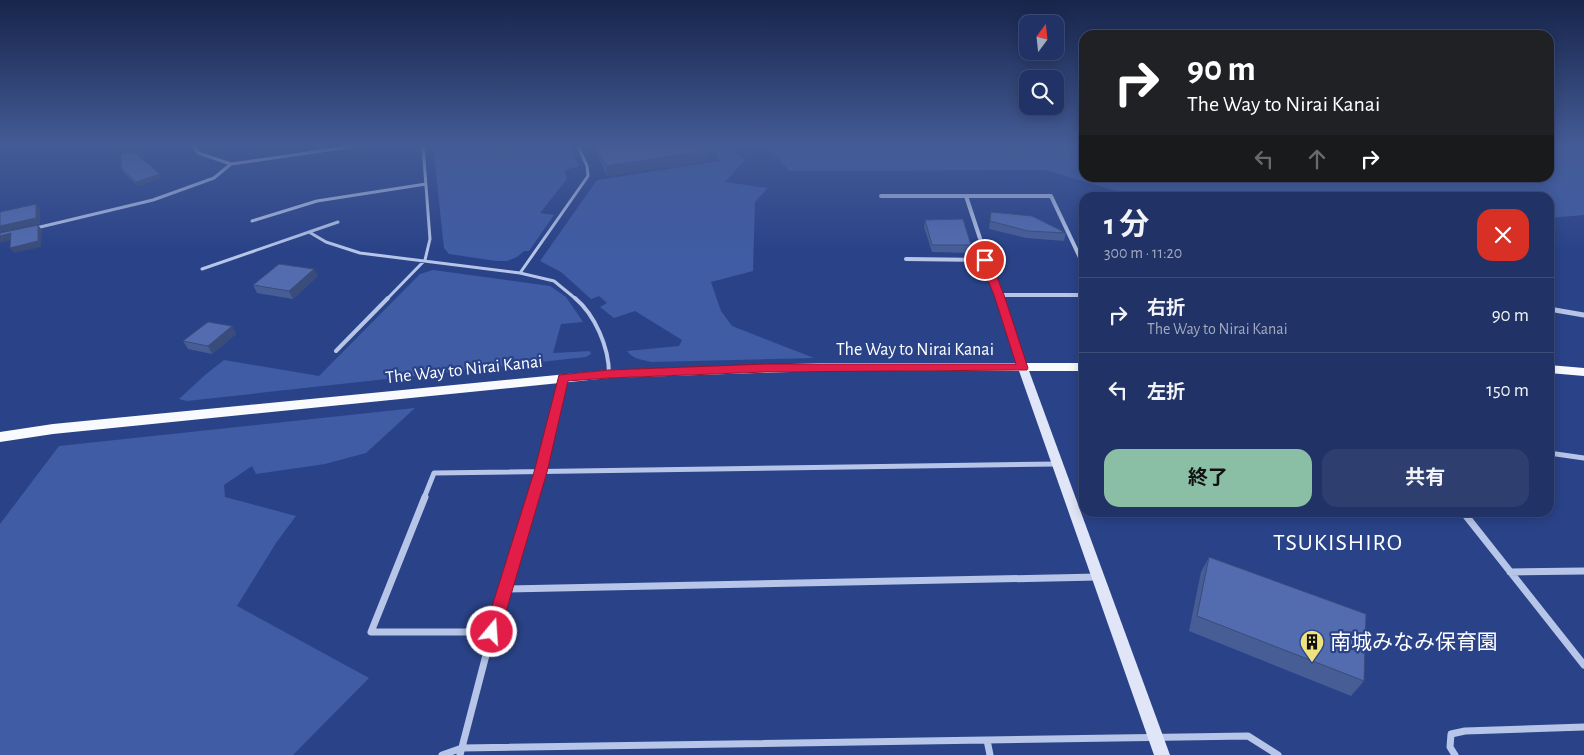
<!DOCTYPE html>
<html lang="ja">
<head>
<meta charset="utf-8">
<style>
	:root { --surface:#203266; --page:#2d3e6f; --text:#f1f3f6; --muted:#a2aabf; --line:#3d4d7a; --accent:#8abfa5 }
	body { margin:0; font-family:"Alegreya Sans","Noto Sans JP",sans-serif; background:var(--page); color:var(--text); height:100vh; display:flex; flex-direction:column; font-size:19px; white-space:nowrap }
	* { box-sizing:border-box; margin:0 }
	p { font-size:16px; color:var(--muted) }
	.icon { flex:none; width:28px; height:28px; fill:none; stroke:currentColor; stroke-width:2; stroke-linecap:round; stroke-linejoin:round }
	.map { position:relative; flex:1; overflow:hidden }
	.drawer { position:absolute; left:1079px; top:192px; width:475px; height:325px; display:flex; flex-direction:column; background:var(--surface); border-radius:15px; box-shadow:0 2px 12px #0003,0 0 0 1px var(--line) }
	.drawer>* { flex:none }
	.hud { position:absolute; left:1079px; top:30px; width:475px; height:152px; border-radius:15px; box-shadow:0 2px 12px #0003,0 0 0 1px var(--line); background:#202124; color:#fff; overflow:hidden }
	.needle { width:32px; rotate:15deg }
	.controls { position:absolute; left:1019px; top:15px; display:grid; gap:10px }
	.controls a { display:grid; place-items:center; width:45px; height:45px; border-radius:10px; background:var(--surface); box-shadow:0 2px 12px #0003,0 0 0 1px var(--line); font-size:25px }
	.pin { position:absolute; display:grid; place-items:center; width:42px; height:42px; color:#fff; margin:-21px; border:2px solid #fff; border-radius:50%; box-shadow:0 1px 5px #0007 }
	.me { position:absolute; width:55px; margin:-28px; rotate:18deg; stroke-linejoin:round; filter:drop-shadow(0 0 4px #0008) }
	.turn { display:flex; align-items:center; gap:18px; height:105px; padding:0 25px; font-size:22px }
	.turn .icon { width:65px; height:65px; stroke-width:2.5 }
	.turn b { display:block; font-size:35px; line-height:42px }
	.lanes { display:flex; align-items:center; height:48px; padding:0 25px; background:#0003; justify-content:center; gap:25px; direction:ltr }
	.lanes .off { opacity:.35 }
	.round { display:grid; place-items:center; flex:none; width:52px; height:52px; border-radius:15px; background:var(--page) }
	.summary { display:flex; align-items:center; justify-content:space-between; height:85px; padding:0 25px }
	h1 { font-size:30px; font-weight:700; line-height:38px }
	.cta { display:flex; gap:10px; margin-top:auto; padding:10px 25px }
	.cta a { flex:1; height:58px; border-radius:15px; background:var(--accent); color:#111; font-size:20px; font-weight:700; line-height:58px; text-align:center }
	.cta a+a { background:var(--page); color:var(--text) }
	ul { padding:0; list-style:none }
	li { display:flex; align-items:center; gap:15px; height:75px; padding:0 25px; border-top:1px solid var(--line) }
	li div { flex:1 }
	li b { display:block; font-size:19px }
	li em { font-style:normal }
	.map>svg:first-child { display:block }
</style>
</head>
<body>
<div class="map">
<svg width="1584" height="755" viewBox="0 0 1584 755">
	<rect width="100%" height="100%" fill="#2a4388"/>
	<path fill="#3f5ca4" d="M433 146H571L579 166 565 170 567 179 540 213 554 215 529 251H524L517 257 507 261H496L449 254 444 248Z
		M711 146H725L745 160 725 182 768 188 755 202 753 271 711 282 721 311 732 326 814 358 652 362C643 360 632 359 627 351L679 346 682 340 635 311 614 318 600 307 607 303 599 296 591 299 561 272 540 261 597 180 720 161Z
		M767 146H1084V178H1549V146H1584V215L1549 218V198H1140L1045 170 789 171Z
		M433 270 550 286 566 297 583 322 561 324 553 353 590 351 591 354 586 357 187 401 179 399 205 375 224 360 319 376 420 274Z
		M415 408 366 453 325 464 256 474 252 466 224 485 225 497 296 516 276 543 237 606 369 678 293 755H0V524L59 446Z"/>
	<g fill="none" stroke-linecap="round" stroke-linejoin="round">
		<path stroke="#b6c5e8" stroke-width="3" d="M193 146 198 153 231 164 356 146
			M252 221 317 201 426 184
			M36 228 153 200 214 178 231 164
			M309 232 326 242 360 253 520 273 554 281 576 299
			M202 269 338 222
			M520 273 588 176 587 166 578 146
			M387 299 425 260 430 239 423 146"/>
		<path stroke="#b6c5e8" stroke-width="4" d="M575 298C595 315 609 347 609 374
			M336 351 388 298"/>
		<path stroke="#b6c5e8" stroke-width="4" d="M881 196H1051L1084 266
			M966 196 1000 299
			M906 259 985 260
			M999 295H1084"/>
		<path stroke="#b6c5e8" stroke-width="5" d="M999 298 1023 368
			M1549 309 1584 315
			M1549 453 1584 458
			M424 498 434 473 1057 464
			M533 498 563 378"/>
		<path stroke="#b6c5e8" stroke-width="7" d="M425 497 371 632H492
			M1463 512 1584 665
			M1510 572 1584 571
			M506 589 1098 577
			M987 740 990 755
			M442 755 462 748 1248 736 1278 755
			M460 755 492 632 533 497
			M1455 755 1450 747 1451 734 1465 731 1584 727"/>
		<path fill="#e0e6f7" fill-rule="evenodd" d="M1023 365 1028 368 1170 755H1154L1018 368Z"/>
		<path fill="#f8fafe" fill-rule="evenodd" d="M819 363H1084V371H819L609 378 53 434 0 442V432L53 424 609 370Z
			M1549 365 1584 368V376L1549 373Z"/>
	</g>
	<path fill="#475d96" d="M594 146H706L710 160 607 176 595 150Z
		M121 168 162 178 138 186 123 172Z
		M991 212 1066 233 1064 241 1026 238 989 229Z
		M925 220 971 245 970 253 932 252 924 227Z
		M318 276 293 299 257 293 253 285Z
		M232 326 236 334 212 354 188 349 183 341Z
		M1209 557 1364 681 1351 696 1189 631 1201 572Z"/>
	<path fill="#3a4c7a" d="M709 150 710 160 607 176 606 166Z
		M160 174 162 178 138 186 136 182Z
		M36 204 40 209V224L0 232V226Z
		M38 225 42 230 41 247 14 253 10 248Z
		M11 233 15 239 0 243V236Z
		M314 269 318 276 293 299 289 291Z
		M232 326 236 334 212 354 208 346Z"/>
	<path fill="#536caf" stroke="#3a4c7a" d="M596 146H706L709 150 606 166Z
		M134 152 160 174 136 182 121 168V154Z
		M36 204V218L0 226V212Z
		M991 212 1032 216 1066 233 1028 231 990 221Z
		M963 219 971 245H932L925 220Z
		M38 225V241L10 248 11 233 0 236V233Z
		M279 264 314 269 289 291 253 285Z
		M208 322 232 326 208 346 183 341Z
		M1209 557 1366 614 1364 681 1197 616Z"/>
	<linearGradient id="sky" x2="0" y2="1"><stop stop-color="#17254b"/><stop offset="0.58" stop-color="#445b96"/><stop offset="1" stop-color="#445b96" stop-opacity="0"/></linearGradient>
	<rect width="1584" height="251" fill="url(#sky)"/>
	<path fill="#e11d48" stroke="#92132f" d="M985 257 990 260 1004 295 1028 368 1027 370 766 372 609 378 568 381 547 472 500 632 497 636 492 638 487 636 484 632 534 472 559 375 609 370 766 364H1016L994 295 980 260Z"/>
	<defs>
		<symbol id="building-pin" viewBox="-11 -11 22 30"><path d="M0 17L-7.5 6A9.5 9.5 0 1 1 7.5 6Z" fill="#efe17e" stroke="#2a4388"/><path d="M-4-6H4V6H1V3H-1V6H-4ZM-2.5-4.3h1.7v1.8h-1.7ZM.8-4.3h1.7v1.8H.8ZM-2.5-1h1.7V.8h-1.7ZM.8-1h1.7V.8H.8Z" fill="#111"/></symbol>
	</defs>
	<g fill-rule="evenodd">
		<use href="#building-pin" x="1298" y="628" width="28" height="38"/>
	</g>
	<g text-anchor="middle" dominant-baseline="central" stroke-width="4.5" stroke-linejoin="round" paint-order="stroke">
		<g font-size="18" fill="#fff" stroke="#2a4388">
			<text x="915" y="350">The Way to Nirai Kanai</text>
			<text transform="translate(464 370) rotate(-6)">The Way to Nirai Kanai</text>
		</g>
		<g font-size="21" fill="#fff" stroke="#2a4388" text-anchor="start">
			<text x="1330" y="642">南城みなみ保育園</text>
		</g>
		<g font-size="24" letter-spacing="1" fill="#fff" stroke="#2a4388">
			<text x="1338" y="543">TSUKISHIRO</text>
		</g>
	</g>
</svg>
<div class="controls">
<a><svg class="needle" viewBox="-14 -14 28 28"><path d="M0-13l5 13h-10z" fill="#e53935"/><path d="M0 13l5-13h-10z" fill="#a2aabf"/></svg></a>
<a><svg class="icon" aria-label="search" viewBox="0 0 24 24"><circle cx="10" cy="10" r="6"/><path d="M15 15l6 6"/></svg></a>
</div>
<div class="pin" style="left:985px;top:260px;background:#d93025"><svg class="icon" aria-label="arrive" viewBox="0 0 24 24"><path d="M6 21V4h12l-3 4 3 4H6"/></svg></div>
<svg class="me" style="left:492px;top:632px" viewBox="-20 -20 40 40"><circle r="17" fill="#e11d48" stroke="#fff" stroke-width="3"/><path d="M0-11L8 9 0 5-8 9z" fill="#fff"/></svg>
<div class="hud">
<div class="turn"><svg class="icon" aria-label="right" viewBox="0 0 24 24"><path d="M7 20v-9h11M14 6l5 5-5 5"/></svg><div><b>90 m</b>The Way to Nirai Kanai</div></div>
<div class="lanes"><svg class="icon off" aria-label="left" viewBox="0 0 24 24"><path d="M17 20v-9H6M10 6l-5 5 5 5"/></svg><svg class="icon off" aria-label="ahead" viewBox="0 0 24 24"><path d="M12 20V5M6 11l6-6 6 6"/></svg><svg class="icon" aria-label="right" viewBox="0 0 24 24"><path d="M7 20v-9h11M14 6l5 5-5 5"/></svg></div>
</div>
<section class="drawer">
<div class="summary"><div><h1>1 分</h1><p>300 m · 11:20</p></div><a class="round" style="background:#d93025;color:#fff"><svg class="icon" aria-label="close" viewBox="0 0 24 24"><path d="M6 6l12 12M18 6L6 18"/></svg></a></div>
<ul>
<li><svg class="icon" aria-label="right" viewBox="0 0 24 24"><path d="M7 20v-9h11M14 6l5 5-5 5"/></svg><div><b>右折</b><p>The Way to Nirai Kanai</p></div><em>90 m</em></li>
<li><svg class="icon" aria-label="left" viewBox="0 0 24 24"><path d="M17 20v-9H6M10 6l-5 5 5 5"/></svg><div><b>左折</b></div><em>150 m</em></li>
</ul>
<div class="cta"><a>終了</a><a>共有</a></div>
</section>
</div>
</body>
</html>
